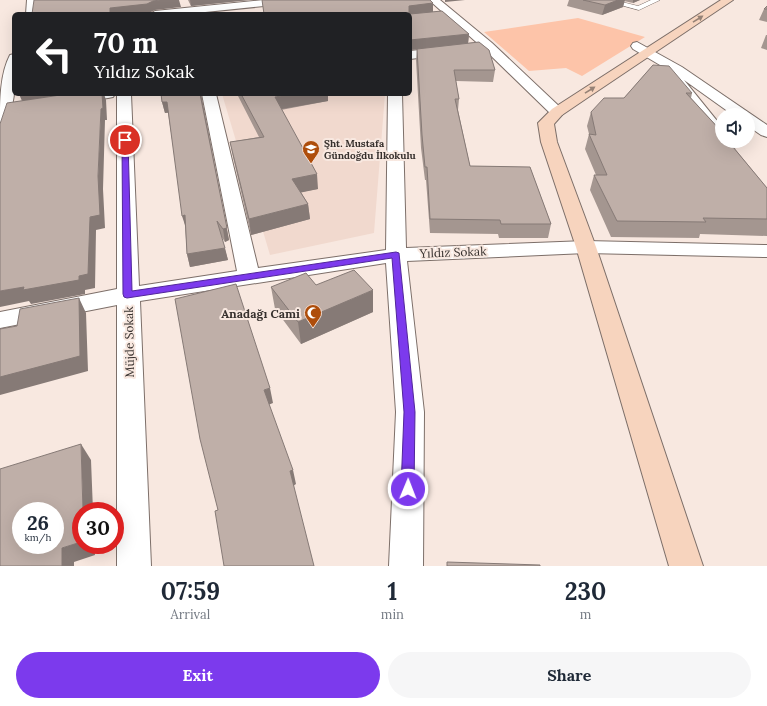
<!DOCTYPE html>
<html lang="en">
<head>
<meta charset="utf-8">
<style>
	:root { --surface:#fff; --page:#f6f6f7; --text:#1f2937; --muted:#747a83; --accent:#7c3aed }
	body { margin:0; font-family:Lora,serif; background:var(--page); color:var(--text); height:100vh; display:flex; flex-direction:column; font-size:15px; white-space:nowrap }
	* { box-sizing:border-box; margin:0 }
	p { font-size:13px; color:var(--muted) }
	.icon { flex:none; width:22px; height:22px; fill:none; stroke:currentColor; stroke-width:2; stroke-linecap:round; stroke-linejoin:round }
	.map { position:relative; height:566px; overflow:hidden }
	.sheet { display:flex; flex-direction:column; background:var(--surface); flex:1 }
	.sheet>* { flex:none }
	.banner { position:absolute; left:12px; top:12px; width:400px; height:84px; border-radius:6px; box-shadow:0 4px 16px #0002; background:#202124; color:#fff; overflow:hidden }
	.controls { position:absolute; left:715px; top:108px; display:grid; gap:8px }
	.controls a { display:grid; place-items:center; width:40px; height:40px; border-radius:50%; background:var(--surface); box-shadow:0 4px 16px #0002; font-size:20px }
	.speed { position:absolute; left:12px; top:502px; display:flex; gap:8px; font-size:20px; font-weight:700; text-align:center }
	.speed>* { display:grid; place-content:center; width:52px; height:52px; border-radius:50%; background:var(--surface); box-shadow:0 4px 16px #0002; line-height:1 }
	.speed small { font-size:10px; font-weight:400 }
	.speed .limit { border:6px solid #d22; background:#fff; color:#111 }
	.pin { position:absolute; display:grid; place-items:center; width:34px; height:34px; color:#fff; margin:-17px; border:2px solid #fff; border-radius:50%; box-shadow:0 1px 4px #0007 }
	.me { position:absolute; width:44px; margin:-22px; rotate:1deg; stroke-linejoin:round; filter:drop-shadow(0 0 3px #0008) }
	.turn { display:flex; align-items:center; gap:14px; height:84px; padding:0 16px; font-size:18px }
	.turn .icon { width:52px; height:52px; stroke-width:2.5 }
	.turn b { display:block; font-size:28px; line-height:34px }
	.eta { display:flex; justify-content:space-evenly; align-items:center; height:68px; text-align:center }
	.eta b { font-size:24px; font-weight:800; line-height:28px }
	.primary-button { display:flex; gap:8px; margin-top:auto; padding:8px 16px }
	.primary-button a { flex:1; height:46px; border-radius:24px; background:var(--accent); color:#fff; font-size:16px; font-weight:800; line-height:46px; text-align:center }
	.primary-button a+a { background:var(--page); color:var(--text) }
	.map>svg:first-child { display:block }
</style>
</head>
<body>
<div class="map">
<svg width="767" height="566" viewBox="0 0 767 566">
	<rect width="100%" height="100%" fill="#f8e8e0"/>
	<path fill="#f1d9ce" d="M222 94H385L374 233 270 255Z"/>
	<path fill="#fdc4a9" d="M578 18 645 37 582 76 566 68 529 71 484 32Z"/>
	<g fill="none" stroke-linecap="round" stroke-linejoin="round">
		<defs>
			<path id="lane" d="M602 0H614L638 6 651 0H660L639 10Z"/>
			<path id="street" d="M27 0H37L36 14H26Z
				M264 0H299L294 3 186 14H150L155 11Z
				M429 0H440L492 43 562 109 564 112 562 115 557 116 552 115 484 49Z
				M637 42 682 67 767 125V137L761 135 748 126V115H733L684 80 722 127V141H725L716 140 665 74 670 71 633 49 631 46 633 43Z
				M447 47 451 48 453 51 451 54 410 59V51Z
				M14 54C14 76 18 103 5 121L0 122C0 101 0 74 10 55Z
				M79 94H115L113 97 108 98 74 103 69 102 67 99 69 96Z
				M117 94H131L139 286 237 271 202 94H216L258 268 386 250 388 94H402L406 248 586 241 767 245V257L586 253 407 261 424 412 423 566H389L396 412 386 263 140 301 151 566H117V305L0 328V312L117 289Z"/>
			<path id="secondary" d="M721 0H733L590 96 562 115 554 124 557 142 596 247 703 566H669L576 247 541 142 538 123 552 109Z"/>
		</defs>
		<use href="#lane" stroke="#7d6f69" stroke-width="1"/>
		<use href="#street" stroke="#7d6f69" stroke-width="2"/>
		<use href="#secondary" stroke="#7d6f69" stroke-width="2"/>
		<use href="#lane" fill="#fff" fill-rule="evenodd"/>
		<use href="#street" fill="#fff" fill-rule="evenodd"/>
		<use href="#secondary" fill="#f7d4be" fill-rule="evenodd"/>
	</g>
	<path fill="#a49690" d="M188 0H249L191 6Z
		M262 0H431V1L433 3V12L422 13 442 11 469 34 468 43 479 42 489 50 495 70 493 82 456 81 459 99 458 110 470 166 530 167 551 224 548 238H499L498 234 430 233 426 180H425L421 148 416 60 417 49 410 50V14H264Z
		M569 0H640L633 3 624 1 623 7 602 15 567 6Z
		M767 6V22L759 20 764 9Z
		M766 35H767V50L761 48Z
		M653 65 692 93 691 98 736 147 735 149 767 188V236L700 234 699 238 611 237 590 190 594 175H596L585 149 589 134 587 126 591 112 624 98Z
		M201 94 229 240 225 242 221 236 228 260 190 267 187 254 185 226 168 113H165L162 102Z
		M237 94H328V101L281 110 318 189 301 192 308 204 310 219 251 235 233 157 230 142 259 137Z
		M316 285 373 312 301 344 275 309 271 287Z"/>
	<path fill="#867a76" d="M160 0H179L181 7 155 10 149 13 140 14H110V8L153 1Z
		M190 0H249L191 6Z
		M424 0H431V3H433V12L410 15 409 14V6Z
		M445 0H465L445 2Z
		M618 0H625L623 7 602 15 605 5Z
		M633 0H640L633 3Z
		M469 34 468 44 410 50V40Z
		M19 94H70L22 101Z
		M102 94H104L106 100 107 120H105L103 189 105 228 96 230 95 288 85 290V294L31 304 29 301 0 307V291L79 276 98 176 101 109Z
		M200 94H201L229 240 225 242 223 229Z
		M293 94H328V101L276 110 275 97Z
		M162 102H167L170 112 165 113Z
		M317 174 318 189 294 194 292 179Z
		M308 204 310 219 251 235 249 219Z
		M185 215 186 228 182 216Z
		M225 248 228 260 190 267 187 254Z
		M373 290V312L301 344 298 322Z
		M79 298 86 313 88 371 0 395V377Z
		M270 388 273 403 268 405 264 390Z
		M81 444 91 460 93 511H83Z
		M293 470 296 484 293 486 290 471Z
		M81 542V545H94L95 555 74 562V566H62V548Z"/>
	<path fill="#bfafa8" stroke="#867a76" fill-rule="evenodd" d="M34 0H160L153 1 147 4 110 8V14H56V13L49 14H32Z
		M262 0H430L433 3 409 6V13L410 14 442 11 469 34 410 40V14H264Z
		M583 0H618L605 5Z
		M767 6V9H764Z
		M479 42 489 50 495 70H454L459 99H455L470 166 530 167 551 224H501L500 220 430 219 427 167H425L422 135 417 49Z
		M653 65 669 66 692 93H686L722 132V141H730L736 147H733L767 188V219L703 218 706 222 617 221 594 175H607L589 134 596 135 591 112 604 98H624Z
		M67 94H102L103 108 101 109 98 176 100 215 90 217 88 274 79 276V280L23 290 24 287 0 291V124L7 103Z
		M161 94H200L227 228 223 229 217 221 225 248 187 254 185 215 182 216 167 102H162Z
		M241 94H293L275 97 317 174 292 179 308 204 249 219 230 142 264 137Z
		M354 270 373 290 298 322 271 287 306 273 316 285Z
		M236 284 270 388 264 390 293 470 290 471 314 566H224L215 511 218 510 200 439 175 299Z
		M79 298 80 356 0 377V329L17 326 20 309Z
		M81 444 83 511H81V542L62 548V566H0V469ZM21 511H55V545H21Z
		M447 562 540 565V566H447Z"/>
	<defs><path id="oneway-solid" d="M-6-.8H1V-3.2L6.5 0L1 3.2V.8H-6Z"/></defs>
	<g fill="#968276">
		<use href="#oneway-solid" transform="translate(698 19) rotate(-32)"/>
		<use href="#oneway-solid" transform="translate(590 90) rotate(-32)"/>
	</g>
	<path fill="#7c3aed" stroke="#51269a" d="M125 138 128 140 132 291 396 252 399 253 415 412 414 489 412 493 408 495 403 493 401 489 404 412 392 258 127 298 124 297 123 294 122 140Z"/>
	<defs>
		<symbol id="school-pin" viewBox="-11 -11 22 30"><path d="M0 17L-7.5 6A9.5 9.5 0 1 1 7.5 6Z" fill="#ae4d0b" stroke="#f8e8e0"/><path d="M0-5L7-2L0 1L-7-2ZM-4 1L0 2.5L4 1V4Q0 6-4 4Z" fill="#fff"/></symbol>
		<symbol id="mosque-pin" viewBox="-11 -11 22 30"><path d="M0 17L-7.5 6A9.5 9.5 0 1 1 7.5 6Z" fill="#ae4d0b" stroke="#f8e8e0"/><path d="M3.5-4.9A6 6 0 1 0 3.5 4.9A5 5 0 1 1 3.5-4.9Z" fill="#fff"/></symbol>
	</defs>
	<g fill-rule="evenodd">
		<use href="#school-pin" x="301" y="139" width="20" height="27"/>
		<use href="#mosque-pin" x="303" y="303" width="20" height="27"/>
	</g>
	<g text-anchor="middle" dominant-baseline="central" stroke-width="4" stroke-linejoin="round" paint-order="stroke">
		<g font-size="10" font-weight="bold" fill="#36302d" stroke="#f8e8e0" text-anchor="start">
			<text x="324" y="143">Şht. Mustafa<tspan x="324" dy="12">Gündoğdu İlkokulu</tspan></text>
		</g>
		<g font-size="12" fill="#36302d" stroke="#f8e8e0">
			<text transform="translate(453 252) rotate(-2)">Yıldız Sokak</text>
			<text transform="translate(129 342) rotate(-91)">Müjde Sokak</text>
		</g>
		<g font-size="12" font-weight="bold" fill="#36302d" stroke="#f8e8e0" text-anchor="end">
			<text x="300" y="313">Anadağı Cami</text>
		</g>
	</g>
</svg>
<div class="controls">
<a><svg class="icon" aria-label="sound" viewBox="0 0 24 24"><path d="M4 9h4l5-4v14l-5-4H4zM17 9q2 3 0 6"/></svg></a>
</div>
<div class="speed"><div>26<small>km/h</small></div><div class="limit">30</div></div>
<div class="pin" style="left:125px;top:140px;background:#d93025"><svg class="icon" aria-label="arrive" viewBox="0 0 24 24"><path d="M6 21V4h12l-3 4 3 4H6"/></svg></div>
<svg class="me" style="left:408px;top:489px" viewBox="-20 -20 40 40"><circle r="17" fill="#7c3aed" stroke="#fff" stroke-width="3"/><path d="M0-11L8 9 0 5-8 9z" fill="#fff"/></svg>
<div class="banner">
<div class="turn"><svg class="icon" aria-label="left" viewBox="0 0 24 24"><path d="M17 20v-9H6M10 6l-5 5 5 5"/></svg><div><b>70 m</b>Yıldız Sokak</div></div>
</div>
</div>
<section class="sheet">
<div class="eta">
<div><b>07:59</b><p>Arrival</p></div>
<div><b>1</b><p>min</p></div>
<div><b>230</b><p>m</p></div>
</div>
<div class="primary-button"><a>Exit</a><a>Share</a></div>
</section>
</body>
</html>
